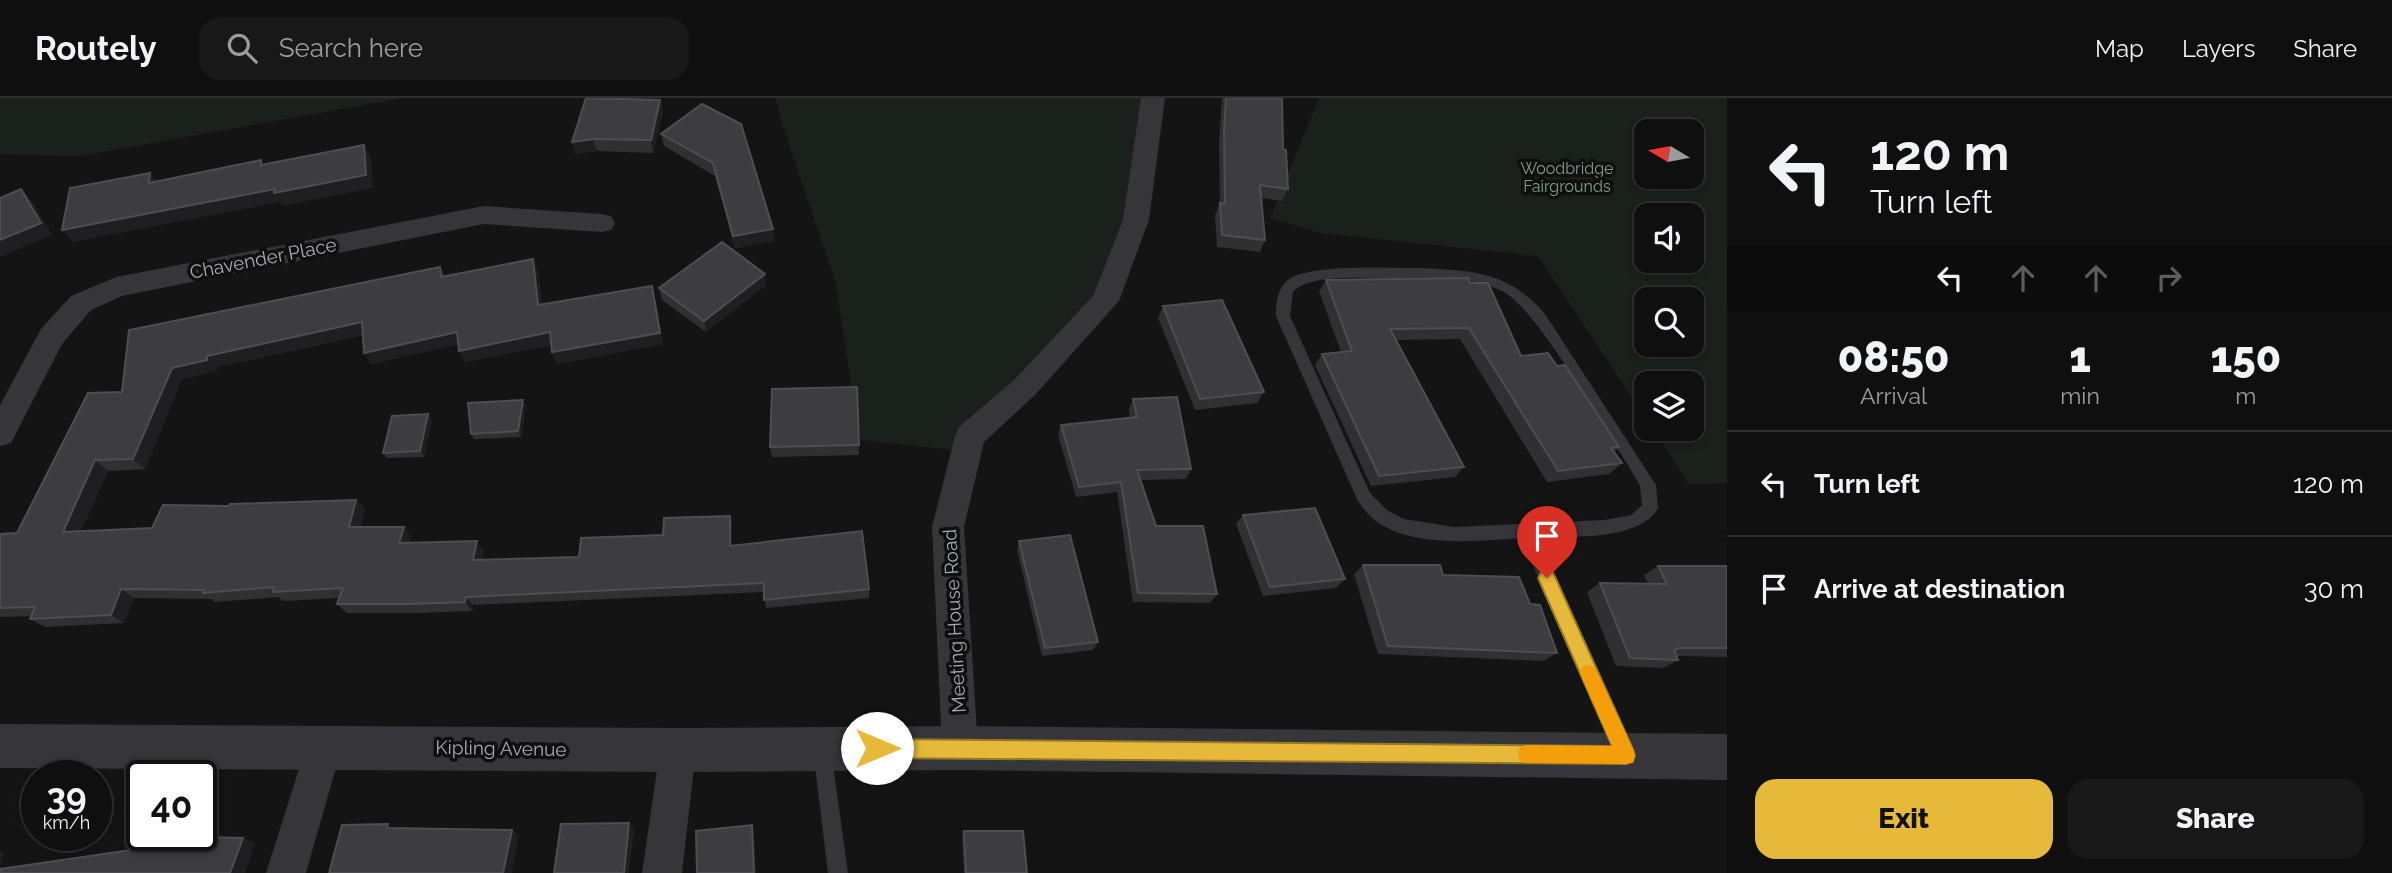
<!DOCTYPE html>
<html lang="en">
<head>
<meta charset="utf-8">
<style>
	:root { --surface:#0f0f10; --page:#181819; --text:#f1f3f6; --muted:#9b9c9f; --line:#2f2f30; --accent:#e7b93a }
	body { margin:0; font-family:Raleway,sans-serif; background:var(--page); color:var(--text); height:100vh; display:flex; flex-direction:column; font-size:26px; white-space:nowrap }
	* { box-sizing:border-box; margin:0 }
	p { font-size:23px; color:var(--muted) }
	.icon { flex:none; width:38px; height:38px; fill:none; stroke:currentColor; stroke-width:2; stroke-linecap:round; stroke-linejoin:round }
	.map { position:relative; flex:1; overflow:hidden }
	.sheet { display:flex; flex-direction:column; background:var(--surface); width:665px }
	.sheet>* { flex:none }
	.banner { background:#0f0f10; color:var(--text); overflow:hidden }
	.needle { width:46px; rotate:280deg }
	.fabs { position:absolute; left:1634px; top:21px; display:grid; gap:14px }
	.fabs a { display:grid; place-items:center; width:70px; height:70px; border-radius:14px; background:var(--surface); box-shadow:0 4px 10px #0003,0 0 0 2px var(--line); font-size:35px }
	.speed { position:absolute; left:21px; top:662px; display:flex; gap:14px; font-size:35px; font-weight:700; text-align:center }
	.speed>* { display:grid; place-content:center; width:91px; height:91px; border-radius:50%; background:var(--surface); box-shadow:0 4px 10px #0003,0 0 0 2px var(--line); line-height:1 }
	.speed small { font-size:18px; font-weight:400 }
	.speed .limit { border:4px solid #111; border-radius:10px; background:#fff; color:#111 }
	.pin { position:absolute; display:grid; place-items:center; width:60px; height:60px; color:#fff; margin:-72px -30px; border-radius:50% 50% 50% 0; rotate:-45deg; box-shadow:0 0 7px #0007 }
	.pin .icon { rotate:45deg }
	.me { position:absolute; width:77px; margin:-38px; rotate:90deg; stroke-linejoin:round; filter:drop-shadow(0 0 5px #0008) }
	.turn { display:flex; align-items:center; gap:24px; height:147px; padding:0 28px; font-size:32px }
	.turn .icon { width:91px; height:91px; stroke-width:2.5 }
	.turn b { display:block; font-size:49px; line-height:60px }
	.lanes { display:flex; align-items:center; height:66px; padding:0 28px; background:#0003; justify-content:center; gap:35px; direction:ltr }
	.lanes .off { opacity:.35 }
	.eta { display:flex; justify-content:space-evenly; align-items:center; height:119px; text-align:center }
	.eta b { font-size:42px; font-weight:800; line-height:49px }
	.cta { display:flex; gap:14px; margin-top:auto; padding:14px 28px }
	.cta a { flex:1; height:80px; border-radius:21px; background:var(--accent); color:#111; font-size:28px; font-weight:800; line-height:80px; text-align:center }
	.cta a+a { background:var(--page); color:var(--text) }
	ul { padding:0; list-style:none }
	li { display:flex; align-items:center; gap:21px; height:105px; padding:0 28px; border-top:2px solid var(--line) }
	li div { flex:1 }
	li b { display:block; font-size:26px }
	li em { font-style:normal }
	header { display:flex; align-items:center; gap:42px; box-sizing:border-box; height:98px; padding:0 35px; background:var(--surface); border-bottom:2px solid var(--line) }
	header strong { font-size:33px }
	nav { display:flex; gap:38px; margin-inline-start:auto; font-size:24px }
	.search { width:490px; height:63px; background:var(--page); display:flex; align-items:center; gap:18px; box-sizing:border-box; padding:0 24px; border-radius:21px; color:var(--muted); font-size:26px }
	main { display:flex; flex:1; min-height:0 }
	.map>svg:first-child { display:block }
</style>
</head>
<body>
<header>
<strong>Routely</strong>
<div class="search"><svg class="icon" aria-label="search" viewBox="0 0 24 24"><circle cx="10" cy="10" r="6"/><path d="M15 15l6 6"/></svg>Search here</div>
<nav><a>Map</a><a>Layers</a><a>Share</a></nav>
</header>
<main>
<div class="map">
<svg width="1727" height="775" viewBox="0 0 1727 775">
	<rect width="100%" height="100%" fill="#141415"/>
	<path fill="#1a201b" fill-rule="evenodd" d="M0 0H403L81 58 0 56Z
		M775 0H1162L1119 186 963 353 860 342 835 182 789 48Z
		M1319 0H1727V385L1689 386 1653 331H1692V285H1647V322L1538 158 1321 135 1270 120ZM1647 33H1692V79H1647ZM1647 117H1692V163H1647ZM1647 201H1692V247H1647Z"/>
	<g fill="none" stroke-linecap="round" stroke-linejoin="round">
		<path fill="#35353a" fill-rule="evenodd" d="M1415 170C1469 172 1508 172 1545 216L1656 387 1658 410C1641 443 1569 438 1537 440L1632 648 1634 655 1632 662 1625 664 1618 662 1521 440C1471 443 1384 455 1356 399L1276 218C1276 205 1277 191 1288 182 1309 166 1386 170 1415 170ZM1390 180C1426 180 1469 177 1502 193 1536 209 1603 329 1628 367L1640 388 1642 407 1631 417 1604 422 1454 429 1404 421 1387 412 1370 395 1290 218 1293 194C1310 175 1365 181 1390 180Z
			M822 643 829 646 831 652 848 775H828L813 652 815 646Z"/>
		<path fill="#35353a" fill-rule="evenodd" d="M1141 0H1165L1149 122 1119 203 1035 297 984 344 964 429 978 650 973 663 960 668 947 663 942 650 932 429 955 338 959 329 1015 281 1093 198 1123 122Z
			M484 108 602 116 611 118 615 125 611 132 602 134 484 126 122 198 91 212 62 246 11 345 0 348V307L41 231 71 198 116 179Z
			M324 631 337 636 342 649 306 775H266L306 649 311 636Z
			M678 634 691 639 696 652 682 775H642L660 652 665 639Z"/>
		<path fill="#35353a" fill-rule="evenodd" d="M0 626 678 630 960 628 1727 636V682L960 672 678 674 0 670Z"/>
	</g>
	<path fill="#303033" d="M1222 0H1282L1283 51 1288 91 1282 103 1261 100 1265 142 1260 154 1217 149 1215 117 1220 105 1219 45Z
		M660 2 663 14 653 55 597 53 576 56 572 44Z
		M741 26 774 143 735 150 715 78 664 48 661 36Z
		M440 169 445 178 538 173 542 207 655 200 663 246 556 266 552 254 551 247 465 264 459 253 458 246 371 266 363 237 217 269V273L182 281 145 371 108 373 81 433 152 430 229 408 356 402 365 411 360 429 411 438 410 444 484 453 482 462 579 459 663 437 730 418 732 427V448L869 491V500L766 510 764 494 473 507 472 513 417 515H347L337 506 340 500 283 503 278 499 215 504 211 501 134 500 124 525 45 529 30 521 31 518 0 519V436L17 435 122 294Z
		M1326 182 1470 185 1521 258 1557 268 1619 349 1614 354 1622 365 1609 376 1547 384 1460 241 1396 242 1464 369 1455 379 1371 388 1315 267 1322 256 1341 254 1319 193Z
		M766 187 706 234 662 202 659 190Z
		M1163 208 1264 294 1257 305 1195 312 1158 220Z
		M857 289 859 357 772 359 770 349Z
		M1133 301 1191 371 1186 381 1141 382 1156 428 1217 496 1210 505 1133 504 1117 394 1076 399 1058 337 1061 327 1130 320 1129 311Z
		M526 308 521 339 474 341 471 336Z
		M428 316 432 322 424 359 387 360 383 355Z
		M1243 417 1345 481 1336 490 1263 498 1236 426Z
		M1019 443 1098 544 1093 552 1042 558 1017 452Z
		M1363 467 1443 477 1530 506 1557 555 1544 563 1378 556 1354 476Z
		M1658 468H1727V559L1677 558 1678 562 1663 570 1616 568 1587 494 1600 485H1648L1644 477Z
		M964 733 1027 775H964L962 738Z"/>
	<path fill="#1f1f21" d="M660 2 663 14 653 55 651 42Z
		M593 41 597 53 576 56 572 44Z
		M364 47 371 59 373 90 282 108 280 104 73 144 62 132 275 91Z
		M150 75 160 87 149 85Z
		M21 91 32 103 52 137 0 159V142Z
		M773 131 774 143 735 150 733 138Z
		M533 161 538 173 543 219 538 207Z
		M765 176 766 187 706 234 704 223Z
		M652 188 663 246 556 266 552 254Z
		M362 224 370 235 217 269V273L182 281 145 371 133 361 172 270 207 258Z
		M457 234 463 245 371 266 364 255Z
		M550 234 555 246 465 264 459 253Z
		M523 302 526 308 521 339 518 333Z
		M428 316 432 322 424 359 420 353Z
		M95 362 108 373 77 443 63 434Z
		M356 402 365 411 358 439 349 429Z
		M730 418 732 427V458L730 448Z
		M404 429 411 438 407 454 399 445Z
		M477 443 484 453 480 472 473 462Z
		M121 491 134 500 124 525 111 517Z
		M466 499 473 507 472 513 465 504Z
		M629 725 634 731 629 775H624Z
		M752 727 754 732 756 775H754Z
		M512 732 519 737 512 775H503Z
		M243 740 255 745 245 775H230Z
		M0 754 4 755 0 768Z"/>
	<path fill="#3d3d41" stroke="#4d4e53" stroke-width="2" d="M586 0 660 2 651 42 593 41 572 44Z
		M1226 0H1282L1283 51 1286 52 1288 91 1260 87 1265 142 1222 137 1220 105 1225 106 1224 33Z
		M702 6 741 26 773 131 733 138 713 65 661 36Z
		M364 47 366 77 274 95 275 91 62 132 70 90 150 75 149 85 261 62V67Z
		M21 91 41 125 0 142V100Z
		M722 144 765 176 704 223 659 190Z
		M533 161 538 207 652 188 660 235 552 254 550 234 459 253 457 234 364 255 362 224 207 258V262L172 270 133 361 95 362 63 434 152 430 163 407 229 408 230 406 356 402 349 429H404L399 445 477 443 473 462 579 459 581 440 663 437 664 420 730 418V448L862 433 869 491 764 502V485L466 499 465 504 409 506H337L343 490 273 494 274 489 203 495 204 492 121 491 111 517 30 521 35 509 0 510V436L17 435 88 295 122 294 129 232 440 169 441 179Z
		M1468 180 1470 185H1488L1521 258 1548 255 1557 268 1565 267 1619 349 1611 350 1622 365 1558 373 1469 230 1390 231 1464 369 1379 378 1322 256 1352 253 1326 182Z
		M1222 202 1264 294 1200 301 1163 208Z
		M857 289 859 347 770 349 772 291Z
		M1177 299 1191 371 1137 372 1156 428H1203L1217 496 1138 495 1121 384 1079 389 1061 327 1137 319 1133 301Z
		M523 302 518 333 471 336 468 305Z
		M428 316 420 353 383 355 392 318Z
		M1315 410 1345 481 1270 489 1243 417Z
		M1070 437 1098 544 1045 550 1019 443Z
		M1363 467H1440L1443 477 1519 479 1530 506 1540 507 1557 555 1388 548Z
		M1658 468H1727V550H1679L1674 552 1678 562 1630 560 1600 485 1667 486Z
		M629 725 624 775H554L561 726Z
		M388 726 387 730 512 732 503 775H329L342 727Z
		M752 727 754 775H697L696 733Z
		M964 733H1023L1027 775H966Z
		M157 738 243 740 230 775H0V771L152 749Z"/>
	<path fill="#e7b93a" stroke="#967826" stroke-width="2" d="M1547 472 1553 474 1633 651 1635 657 1633 664 1626 666 877 660 871 657 868 650 871 644 877 641 1612 648 1538 480 1541 474Z"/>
	<path fill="#f59e0b" d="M1589 567 1595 569 1633 651 1635 657 1633 664 1626 666 1527 665 1520 663 1518 656 1520 649 1527 647 1612 648 1580 575 1582 569Z"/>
	<g text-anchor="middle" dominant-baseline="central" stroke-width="7" stroke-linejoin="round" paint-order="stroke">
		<g font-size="16" fill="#7e9f82" stroke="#0f0f10">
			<text x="1567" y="70">Woodbridge<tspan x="1567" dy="18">Fairgrounds</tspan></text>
		</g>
		<g font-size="19" fill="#a6aab5" stroke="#0f0f10">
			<text transform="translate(263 160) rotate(-11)">Chavender Place</text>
			<text transform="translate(954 523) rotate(-93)">Meeting House Road</text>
			<text transform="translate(501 650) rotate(1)">Kipling Avenue</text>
		</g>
	</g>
</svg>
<div class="fabs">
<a><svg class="needle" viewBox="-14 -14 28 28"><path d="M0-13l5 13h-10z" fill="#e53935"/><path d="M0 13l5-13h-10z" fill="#9b9c9f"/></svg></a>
<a><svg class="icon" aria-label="sound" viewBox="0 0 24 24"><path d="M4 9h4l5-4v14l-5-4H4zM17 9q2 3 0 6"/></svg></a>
<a><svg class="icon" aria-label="search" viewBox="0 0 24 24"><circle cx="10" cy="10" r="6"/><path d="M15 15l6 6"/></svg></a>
<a><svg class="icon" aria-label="layers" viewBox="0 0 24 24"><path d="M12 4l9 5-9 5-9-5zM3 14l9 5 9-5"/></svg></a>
</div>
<div class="speed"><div>39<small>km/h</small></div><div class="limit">40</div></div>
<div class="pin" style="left:1547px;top:480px;background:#d93025"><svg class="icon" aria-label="arrive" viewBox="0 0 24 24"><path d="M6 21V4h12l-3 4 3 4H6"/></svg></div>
<svg class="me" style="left:877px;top:650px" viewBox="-20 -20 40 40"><circle r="19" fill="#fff"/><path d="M0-13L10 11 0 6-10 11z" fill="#e7b93a"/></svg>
</div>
<section class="sheet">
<div class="banner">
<div class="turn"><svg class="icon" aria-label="left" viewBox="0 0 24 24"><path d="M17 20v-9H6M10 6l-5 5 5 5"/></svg><div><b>120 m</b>Turn left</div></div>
<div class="lanes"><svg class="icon" aria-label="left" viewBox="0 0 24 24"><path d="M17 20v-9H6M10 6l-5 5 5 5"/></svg><svg class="icon off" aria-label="ahead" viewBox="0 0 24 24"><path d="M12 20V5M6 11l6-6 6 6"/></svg><svg class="icon off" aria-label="ahead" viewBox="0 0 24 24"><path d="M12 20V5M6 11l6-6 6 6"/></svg><svg class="icon off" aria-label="right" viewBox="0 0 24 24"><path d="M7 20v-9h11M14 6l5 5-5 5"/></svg></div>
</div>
<div class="eta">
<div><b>08:50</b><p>Arrival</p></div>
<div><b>1</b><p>min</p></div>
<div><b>150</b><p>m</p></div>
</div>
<ul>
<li><svg class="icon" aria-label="left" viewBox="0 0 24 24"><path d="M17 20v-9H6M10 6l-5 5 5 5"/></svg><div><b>Turn left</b></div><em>120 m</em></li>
<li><svg class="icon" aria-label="arrive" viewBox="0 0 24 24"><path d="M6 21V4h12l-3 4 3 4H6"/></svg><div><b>Arrive at destination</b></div><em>30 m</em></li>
</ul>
<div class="cta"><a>Exit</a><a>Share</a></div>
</section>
</main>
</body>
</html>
